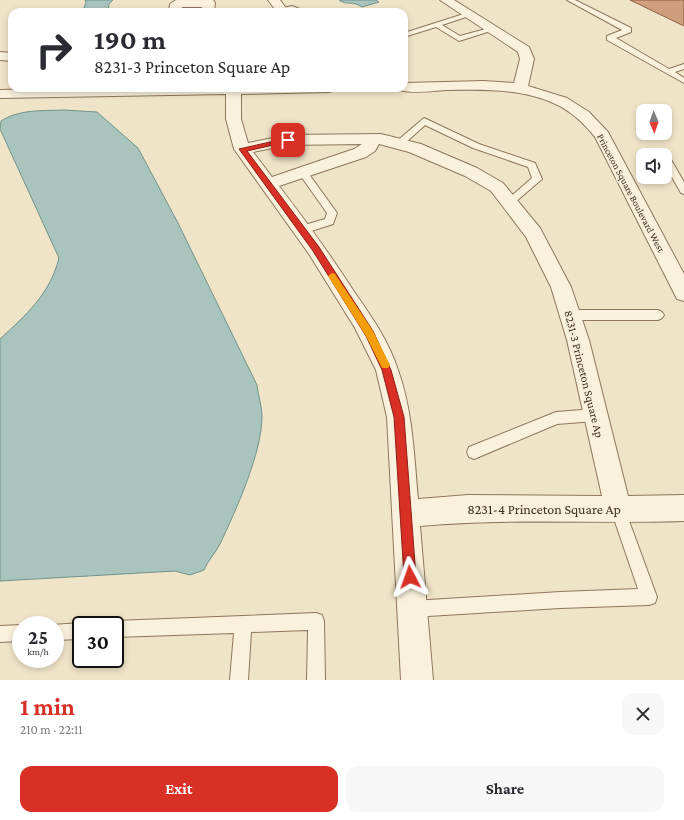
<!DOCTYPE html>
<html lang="en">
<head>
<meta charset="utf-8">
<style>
	:root { --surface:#fff; --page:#f7f7f7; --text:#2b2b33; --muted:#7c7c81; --accent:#d93025 }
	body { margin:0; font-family:"Crimson Pro",serif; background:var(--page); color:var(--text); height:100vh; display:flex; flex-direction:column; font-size:15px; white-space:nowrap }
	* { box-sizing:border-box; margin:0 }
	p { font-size:13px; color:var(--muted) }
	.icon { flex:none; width:22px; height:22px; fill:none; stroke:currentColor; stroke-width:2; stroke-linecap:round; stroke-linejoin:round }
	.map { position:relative; height:680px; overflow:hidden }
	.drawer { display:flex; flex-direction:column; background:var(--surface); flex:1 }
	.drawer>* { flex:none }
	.guide { position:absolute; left:8px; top:8px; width:400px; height:84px; border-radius:12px; box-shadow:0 2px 6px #0003; background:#fff; color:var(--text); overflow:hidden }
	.needle { width:26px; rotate:178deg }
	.fabs { position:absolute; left:636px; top:104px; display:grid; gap:8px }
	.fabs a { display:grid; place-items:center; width:36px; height:36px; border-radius:8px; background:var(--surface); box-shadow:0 2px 6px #0003; font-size:20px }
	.speed { position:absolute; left:12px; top:616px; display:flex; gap:8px; font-size:20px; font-weight:700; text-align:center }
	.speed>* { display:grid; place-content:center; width:52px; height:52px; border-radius:50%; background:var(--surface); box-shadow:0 2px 6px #0003; line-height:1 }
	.speed small { font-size:10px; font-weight:400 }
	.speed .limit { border:2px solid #111; border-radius:6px; background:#fff; color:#111 }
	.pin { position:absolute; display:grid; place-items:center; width:34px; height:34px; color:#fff; margin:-17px; border-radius:8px; box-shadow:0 2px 6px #0006 }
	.me { position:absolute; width:44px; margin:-22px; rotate:356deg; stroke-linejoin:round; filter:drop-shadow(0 0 3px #0008) }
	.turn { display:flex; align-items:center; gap:14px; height:84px; padding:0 20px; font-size:18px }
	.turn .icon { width:52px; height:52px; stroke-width:2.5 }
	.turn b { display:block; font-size:28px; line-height:34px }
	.round { display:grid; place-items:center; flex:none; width:42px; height:42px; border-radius:12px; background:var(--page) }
	.summary { display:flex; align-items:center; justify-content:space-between; height:68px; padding:0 20px }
	h1 { font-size:24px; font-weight:700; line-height:30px; color:var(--accent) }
	.action { display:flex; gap:8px; margin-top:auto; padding:8px 20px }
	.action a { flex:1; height:46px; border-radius:12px; background:var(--accent); color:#fff; font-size:16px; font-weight:700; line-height:46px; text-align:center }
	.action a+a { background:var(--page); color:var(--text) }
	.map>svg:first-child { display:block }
</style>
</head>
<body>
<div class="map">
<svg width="684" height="680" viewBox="0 0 684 680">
	<rect width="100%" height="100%" fill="#f0e4c8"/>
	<path fill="#a9c4bc" stroke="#6f938a" d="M85 0H113L109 4 108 12H82L86 3Z
		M339 0H376L379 2 362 7C352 0 347 6 339 0Z
		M64 110 97 112 138 148 178 223 257 385C258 395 262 406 262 416 262 453 236 510 220 544 215 554 208 560 204 570L190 575 175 571 0 581V339C26 315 50 294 59 258L0 129 1 121C20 109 42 111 64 110Z"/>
	<path fill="#cf9f7d" stroke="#8d5f41" d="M630 0H684V26Z"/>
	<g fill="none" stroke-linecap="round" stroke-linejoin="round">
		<defs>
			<path id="lane" d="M567 0H575L631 28V32L616 38 669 69 684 64V69L675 72 684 78V83L607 40V36L622 30Z
				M292 6 305 11 306 12 282 11 279 9Z
				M470 12 472 13V15L442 25 460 36 493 27 497 29 459 41 436 27 404 37V33Z
				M424 118 479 144 535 163 542 179 513 204H507L505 202 507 200 532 178 528 167 473 148 425 125 403 145H397V141Z
				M665 158H670L684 182V194L681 193 665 165Z
				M303 169 306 170 337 213 333 224 302 234 297 230 298 227 325 219 327 213 298 172Z
				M571 310H658L662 312 664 315 662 318 658 320H571L567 318 565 315 567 312Z
				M595 409 600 411 602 415 600 419 595 421 557 424 474 459 469 457 467 452 469 447 556 412Z
				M618 503 623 505 625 510 657 597 655 603 649 605 560 608 412 617 406 615 404 609 406 603 412 601 560 592 638 589 611 510 613 505Z
				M316 613 322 615 324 621 325 680H307L308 630 251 632 248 680H230L234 633 115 637V625H108L115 621Z
				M81 623 87 625H81V639L55 640V625H52Z
				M21 625V641L0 642V626Z"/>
			<path id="street" d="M176 0H213L215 3 214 12H202V7H182L181 12H169L170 4Z
				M268 0H280L289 12H277Z
				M440 0H454L529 47 534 59 528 86 567 98 589 112 608 132 684 274V301L677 299 595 137C590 131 584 124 578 119 544 88 491 89 447 90 432 91 414 94 399 90L397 88H404V83L484 81 514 83 520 59 518 52Z
				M0 52 12 53V61L0 60Z
				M85 88H335L333 91 328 92 241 94V119L248 143 288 135 381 134 421 144 477 168 503 183 540 228 571 287 589 340 628 496 684 495V521C596 524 508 518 420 526L433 680H401L387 417 376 370 355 328 309 254 234 149 226 119V94L0 98V90ZM362 144 354 149 272 177 253 152 288 145ZM379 144 409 152 465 176 491 191 526 237 551 287 567 340 602 496 468 495 418 499C414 456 413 412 398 370 389 342 372 317 355 293 331 256 306 221 279 186L366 157 375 151Z"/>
		</defs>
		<use href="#lane" stroke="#8d765c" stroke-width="2"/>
		<use href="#street" stroke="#8d765c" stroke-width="2"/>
		<use href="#lane" fill="#faf1dc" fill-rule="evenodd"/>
		<use href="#street" fill="#faf1dc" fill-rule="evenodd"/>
	</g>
	<path fill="#d93025" stroke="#8d1f18" d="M288 138 292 140 291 141 247 151 319 247 373 331 391 370 404 417 416 577 414 581 410 583 405 581 404 577 394 417 382 370 366 336 313 251 239 149Z"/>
	<path fill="#f59e0b" d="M332 273 335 274 373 331 390 365 388 368H382L366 336 328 276Z"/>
	<g text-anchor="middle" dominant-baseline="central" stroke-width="3" stroke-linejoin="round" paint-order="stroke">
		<g font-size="10" fill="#3d2e20" stroke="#f7eed8">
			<text transform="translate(631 193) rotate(62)">Princeton Square Boulevard West</text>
		</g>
		<g font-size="12" fill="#3d2e20" stroke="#f7eed8">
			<text transform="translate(584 374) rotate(76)">8231-3 Princeton Square Ap</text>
		</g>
		<g font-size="14" fill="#3d2e20" stroke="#f7eed8">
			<text x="544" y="509">8231-4 Princeton Square Ap</text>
		</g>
	</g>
</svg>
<div class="fabs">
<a><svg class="needle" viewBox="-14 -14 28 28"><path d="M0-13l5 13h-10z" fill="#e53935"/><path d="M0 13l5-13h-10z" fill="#7c7c81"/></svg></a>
<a><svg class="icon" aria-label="sound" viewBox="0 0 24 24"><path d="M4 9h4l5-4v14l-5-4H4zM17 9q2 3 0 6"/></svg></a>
</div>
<div class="speed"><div>25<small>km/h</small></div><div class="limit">30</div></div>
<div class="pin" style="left:288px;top:140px;background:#d93025"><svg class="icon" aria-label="arrive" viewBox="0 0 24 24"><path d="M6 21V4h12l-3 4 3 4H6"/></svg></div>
<svg class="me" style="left:410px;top:577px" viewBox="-20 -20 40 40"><path d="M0-17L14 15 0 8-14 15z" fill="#d93025" stroke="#fff" stroke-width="4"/></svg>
<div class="guide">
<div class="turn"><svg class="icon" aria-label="right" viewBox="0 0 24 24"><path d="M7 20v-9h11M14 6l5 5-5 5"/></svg><div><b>190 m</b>8231-3 Princeton Square Ap</div></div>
</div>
</div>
<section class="drawer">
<div class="summary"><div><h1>1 min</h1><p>210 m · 22:11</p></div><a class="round"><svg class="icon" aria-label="close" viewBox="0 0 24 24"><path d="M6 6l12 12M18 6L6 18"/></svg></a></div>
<div class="action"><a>Exit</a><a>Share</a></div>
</section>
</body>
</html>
